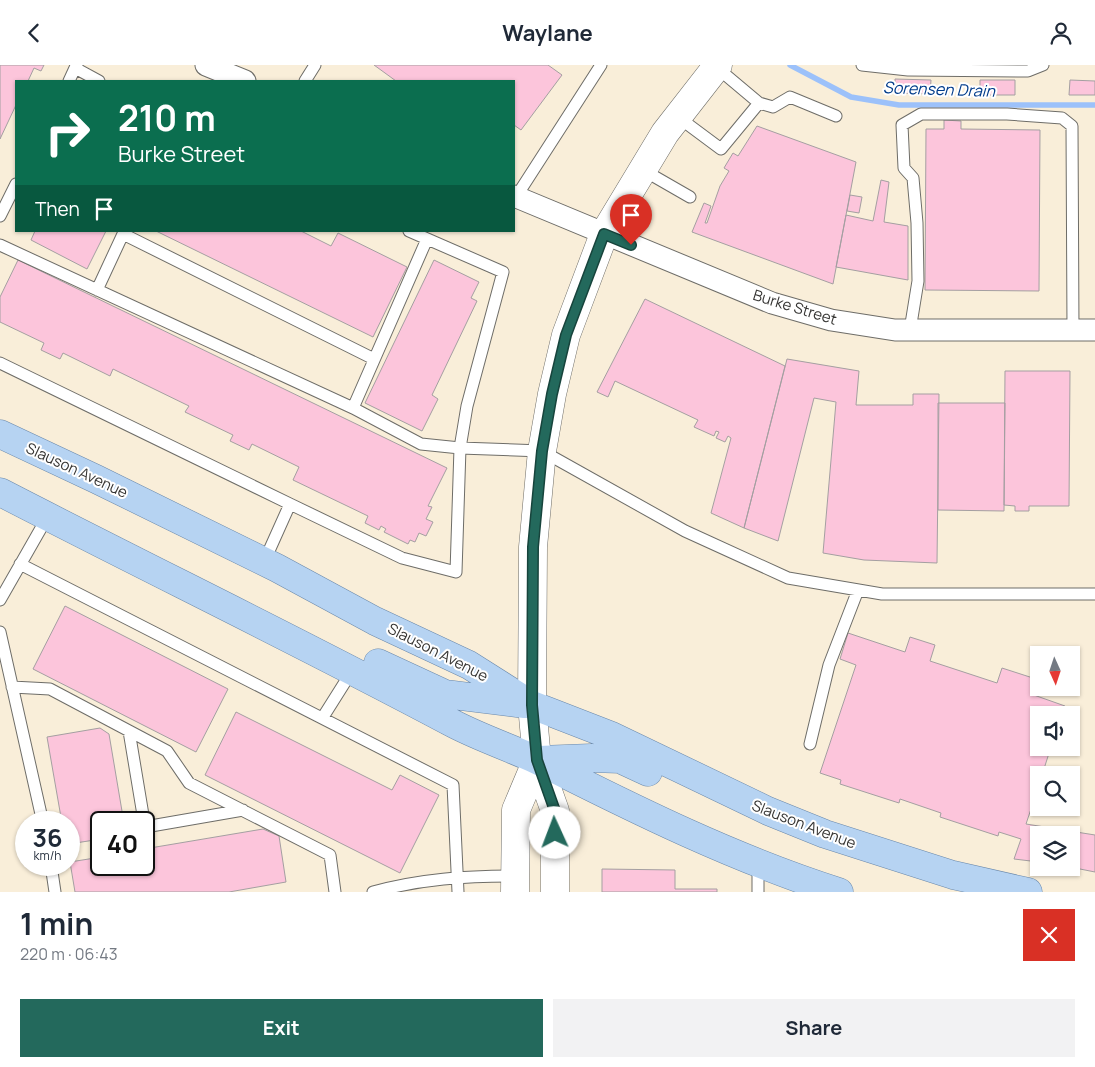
<!DOCTYPE html>
<html lang="en">
<head>
<meta charset="utf-8">
<style>
	:root { --surface:#fff; --page:#f2f2f3; --text:#1f2937; --muted:#747a83; --accent:#23695c }
	body { margin:0; font-family:Manrope,sans-serif; background:var(--page); color:var(--text); height:100vh; display:flex; flex-direction:column; font-size:19px; white-space:nowrap }
	* { box-sizing:border-box; margin:0 }
	p { font-size:16px; color:var(--muted) }
	.icon { flex:none; width:28px; height:28px; fill:none; stroke:currentColor; stroke-width:2; stroke-linecap:round; stroke-linejoin:round }
	.map { position:relative; height:827px; overflow:hidden }
	.details { display:flex; flex-direction:column; background:var(--surface); flex:1 }
	.details>* { flex:none }
	.guide { position:absolute; left:15px; top:15px; width:500px; height:152px; border-radius:0px; box-shadow:0 1px 4px #0004; background:#0b6e4f; color:#fff; overflow:hidden }
	.needle { width:32px; rotate:177deg }
	.controls { position:absolute; left:1030px; top:581px; display:grid; gap:10px }
	.controls a { display:grid; place-items:center; width:50px; height:50px; border-radius:0px; background:var(--surface); box-shadow:0 1px 4px #0004; font-size:25px }
	.speed { position:absolute; left:15px; top:746px; display:flex; gap:10px; font-size:25px; font-weight:700; text-align:center }
	.speed>* { display:grid; place-content:center; width:65px; height:65px; border-radius:50%; background:var(--surface); box-shadow:0 1px 4px #0004; line-height:1 }
	.speed small { font-size:12px; font-weight:400 }
	.speed .limit { border:2px solid #111; border-radius:8px; background:#fff; color:#111 }
	.pin { position:absolute; display:grid; place-items:center; width:42px; height:42px; color:#fff; margin:-51px -21px; border-radius:50% 50% 50% 0; rotate:-45deg; box-shadow:0 0 5px #0007 }
	.pin .icon { rotate:45deg }
	.me { position:absolute; width:55px; margin:-28px; rotate:358deg; stroke-linejoin:round; filter:drop-shadow(0 0 4px #0008) }
	.turn { display:flex; align-items:center; gap:18px; height:105px; padding:0 20px; font-size:22px }
	.turn .icon { width:65px; height:65px; stroke-width:2.5 }
	.turn b { display:block; font-size:35px; line-height:42px }
	.then { display:flex; align-items:center; height:48px; padding:0 20px; background:#0003; gap:10px; font-size:19px }
	.round { display:grid; place-items:center; flex:none; width:52px; height:52px; border-radius:0px; background:var(--page) }
	.overview { display:flex; align-items:center; justify-content:space-between; height:85px; padding:0 20px }
	h1 { font-size:30px; font-weight:700; line-height:38px }
	.action { display:flex; gap:10px; margin-top:auto; padding:10px 20px }
	.action a { flex:1; height:58px; border-radius:0px; background:var(--accent); color:#fff; font-size:20px; font-weight:700; line-height:58px; text-align:center }
	.action a+a { background:var(--page); color:var(--text) }
	header { display:flex; justify-content:space-between; align-items:center; height:65px; padding:0 20px; background:var(--surface); font-size:22px; font-weight:700 }
	.map>svg:first-child { display:block }
</style>
</head>
<body>
<header><svg class="icon" aria-label="back" viewBox="0 0 24 24"><path d="M15 5l-7 7 7 7"/></svg>Waylane<svg class="icon" aria-label="person" viewBox="0 0 24 24"><circle cx="12" cy="8" r="4"/><path d="M4 21q1-7 8-7t8 7"/></svg></header>
<div class="map">
<svg width="1095" height="827" viewBox="0 0 1095 827">
	<rect width="100%" height="100%" fill="#faf9f4"/>
	<path fill="#f9eed9" fill-rule="evenodd" d="M0 0H1095V827H0ZM16 16H514V166H16ZM1039 590H1071V622H1039ZM1039 650H1071V682H1039ZM1039 710H1071V742H1039ZM26 758H69V800H26ZM101 758H144V800H101ZM1039 770H1071V802H1039Z"/>
	<g fill="none" stroke-linecap="round" stroke-linejoin="round">
		<path stroke="#9cc1fa" stroke-width="5.5" d="M790 0 851 32 899 40H1095"/>
	</g>
	<path fill="#fcc5db" stroke="#a49fa1" d="M0 0H44L41 6 34 3 28 16H16V40L0 74Z
		M374 0H548L562 10 521 65 514 60V16H396Z
		M895 14 931 15 930 29 895 28Z
		M980 15H1015V30H980Z
		M1070 15 1095 16V30H1069Z
		M944 55 961 56V64L1040 65 1039 226 925 225 926 64H944Z
		M757 61 856 97 833 219 692 167 704 138 711 141 705 158H707L720 121 729 106 724 103 733 88 738 91Z
		M881 115 889 117 884 157 908 161V215L836 202 846 150 873 156Z
		M850 130 862 132 859 148 847 146Z
		M35 166H106L87 204 31 175Z
		M156 166H301L331 181 338 168 407 202 373 272Z
		M18 195 447 403 428 441 432 442 426 454 433 457 426 471 419 468 415 477 410 475 408 479 384 467 386 464 381 461 379 465 365 458 368 451 293 415 299 402 252 379 249 385 230 376 233 370 185 347 189 341 113 304 110 311 63 288 60 294 41 285 44 278 0 257V232Z
		M434 195 479 217 471 233 477 236 432 330 438 334 422 366 365 338Z
		M645 234 785 301 744 463 711 448 731 373 728 371 725 377 716 373 719 367 716 366 714 371 694 362 698 355 615 316 608 332 597 327Z
		M787 294 859 306 856 340H913V329H939L937 498 864 495 823 488 836 337 814 333 778 476 744 463Z
		M1005 306H1070L1069 441H1029V446H1015V441L1004 440Z
		M938 338H1005L1004 446 938 445Z
		M65 541 228 624 196 687 33 604Z
		M848 568 905 587 910 572 935 580 930 596 997 618 1002 603 1036 614 1031 629 1065 641 1062 650H1039V682H1051L1042 710H1039V720L1026 759 1095 770V807L1070 802 1071 770H1039V797L1014 794 1021 774 999 767 998 771 940 752 941 748 900 734 899 738 840 719 841 715 820 708 856 600 840 594Z
		M236 647 392 725 400 710 439 730 400 808 205 710Z
		M100 663 109 669 124 758H101V774L69 779V758H62L47 672Z
		M263 764 279 771 286 817 229 827H75L70 797 101 792V800H144V784Z
		M602 804 675 805V824H717V827H602Z"/>
	<g fill="none" stroke-linecap="round" stroke-linejoin="round">
		<defs>
			<path id="service" d="M77 0 75 3 99 16
				M862 0 908 5 1028 6 1043 0
				M715 1 759 38 773 42 790 32 836 51
				M69 16 75 3
				M305 16 315 0
				M678 52 721 84 759 38
				M643 105 690 132
				M516 132 601 0
				M0 151 16 119
				M409 166 503 207 467 341 460 383 542 386 685 466 788 513 882 529H1095
				M0 180 353 343 427 174
				M97 225 123 169 374 294
				M910 265 918 216 917 158 913 113 904 103 902 60 921 49H1007L1062 53 1072 61 1073 265
				M0 298 290 439
				M264 497 290 439 402 493 456 507 460 383 421 379 353 343
				M20 499 453 720 458 827
				M0 535 48 451
				M0 567 43 758
				M12 622 50 624 167 686 189 718 330 790 335 827
				M323 652 352 606
				M129 666 145 762 243 745
				M810 679 829 600 858 525
				M51 800 55 827
				M373 827C420 814 466 811 515 811
				M758 827V799"/>
			<path id="minor" d="M206 0 245 16
				M514 131 772 238 831 255 895 265H1095"/>
			<path id="tertiary" d="M515 827 516 745 537 695
				M555 827V746L537 695 532 640 533 482 542 386 552 329 566 270 604 169 665 68 718 0"/>
			<path id="primary" d="M0 369 96 414 277 503 375 556 469 600 532 640 612 671 768 746 825 769 953 810 1028 827
				M0 427C151 505 304 579 454 659 481 673 511 683 539 696 636 745 735 794 839 827
				M378 598 445 629 525 639
				M539 695 591 693 620 694 648 707"/>
		</defs>
		<use href="#service" stroke="#6e6d68" stroke-width="13"/>
		<use href="#minor" stroke="#6e6d68" stroke-width="23"/>
		<use href="#tertiary" stroke="#6e6d68" stroke-width="29"/>
		<use href="#primary" stroke="#6a88aa" stroke-width="29"/>
		<use href="#service" stroke="#fff" stroke-width="11"/>
		<use href="#minor" stroke="#fff" stroke-width="21"/>
		<use href="#tertiary" stroke="#fff" stroke-width="28"/>
		<use href="#primary" stroke="#b6d3f2" stroke-width="28"/>
	</g>
	<g fill="none" stroke-linecap="round" stroke-linejoin="round">
		<defs>
			<path id="route" d="M555 768V746L537 695 532 640 533 482 542 386 552 329 566 270 604 169 631 180"/>
		</defs>
		<use href="#route" stroke="#17443c" stroke-width="12"/>
		<use href="#route" stroke="#23695c" stroke-width="9"/>
	</g>
	<g text-anchor="middle" dominant-baseline="central" stroke-width="4" stroke-linejoin="round" paint-order="stroke">
		<g font-size="15" fill="#363533" stroke="#fff">
			<text transform="translate(795 242) rotate(17)">Burke Street</text>
			<text transform="translate(77 405) rotate(25)">Slauson Avenue</text>
			<text transform="translate(438 587) rotate(27)">Slauson Avenue</text>
			<text transform="translate(804 759) rotate(21)">Slauson Avenue</text>
		</g>
		<g font-size="16" font-style="italic" fill="#003b8a" stroke="#fff">
			<text transform="translate(939 24) rotate(2)">Sorensen Drain</text>
		</g>
	</g>
</svg>
<div class="controls">
<a><svg class="needle" viewBox="-14 -14 28 28"><path d="M0-13l5 13h-10z" fill="#e53935"/><path d="M0 13l5-13h-10z" fill="#747a83"/></svg></a>
<a><svg class="icon" aria-label="sound" viewBox="0 0 24 24"><path d="M4 9h4l5-4v14l-5-4H4zM17 9q2 3 0 6"/></svg></a>
<a><svg class="icon" aria-label="search" viewBox="0 0 24 24"><circle cx="10" cy="10" r="6"/><path d="M15 15l6 6"/></svg></a>
<a><svg class="icon" aria-label="layers" viewBox="0 0 24 24"><path d="M12 4l9 5-9 5-9-5zM3 14l9 5 9-5"/></svg></a>
</div>
<div class="speed"><div>36<small>km/h</small></div><div class="limit">40</div></div>
<div class="pin" style="left:631px;top:180px;background:#d93025"><svg class="icon" aria-label="arrive" viewBox="0 0 24 24"><path d="M6 21V4h12l-3 4 3 4H6"/></svg></div>
<svg class="me" style="left:555px;top:768px" viewBox="-20 -20 40 40"><circle r="19" fill="#fff"/><path d="M0-13L10 11 0 6-10 11z" fill="#23695c"/></svg>
<div class="guide">
<div class="turn"><svg class="icon" aria-label="right" viewBox="0 0 24 24"><path d="M7 20v-9h11M14 6l5 5-5 5"/></svg><div><b>210 m</b>Burke Street</div></div>
<div class="then">Then<svg class="icon" aria-label="arrive" viewBox="0 0 24 24"><path d="M6 21V4h12l-3 4 3 4H6"/></svg></div>
</div>
</div>
<section class="details">
<div class="overview"><div><h1>1 min</h1><p>220 m · 06:43</p></div><a class="round" style="background:#d93025;color:#fff"><svg class="icon" aria-label="close" viewBox="0 0 24 24"><path d="M6 6l12 12M18 6L6 18"/></svg></a></div>
<div class="action"><a>Exit</a><a>Share</a></div>
</section>
</body>
</html>
